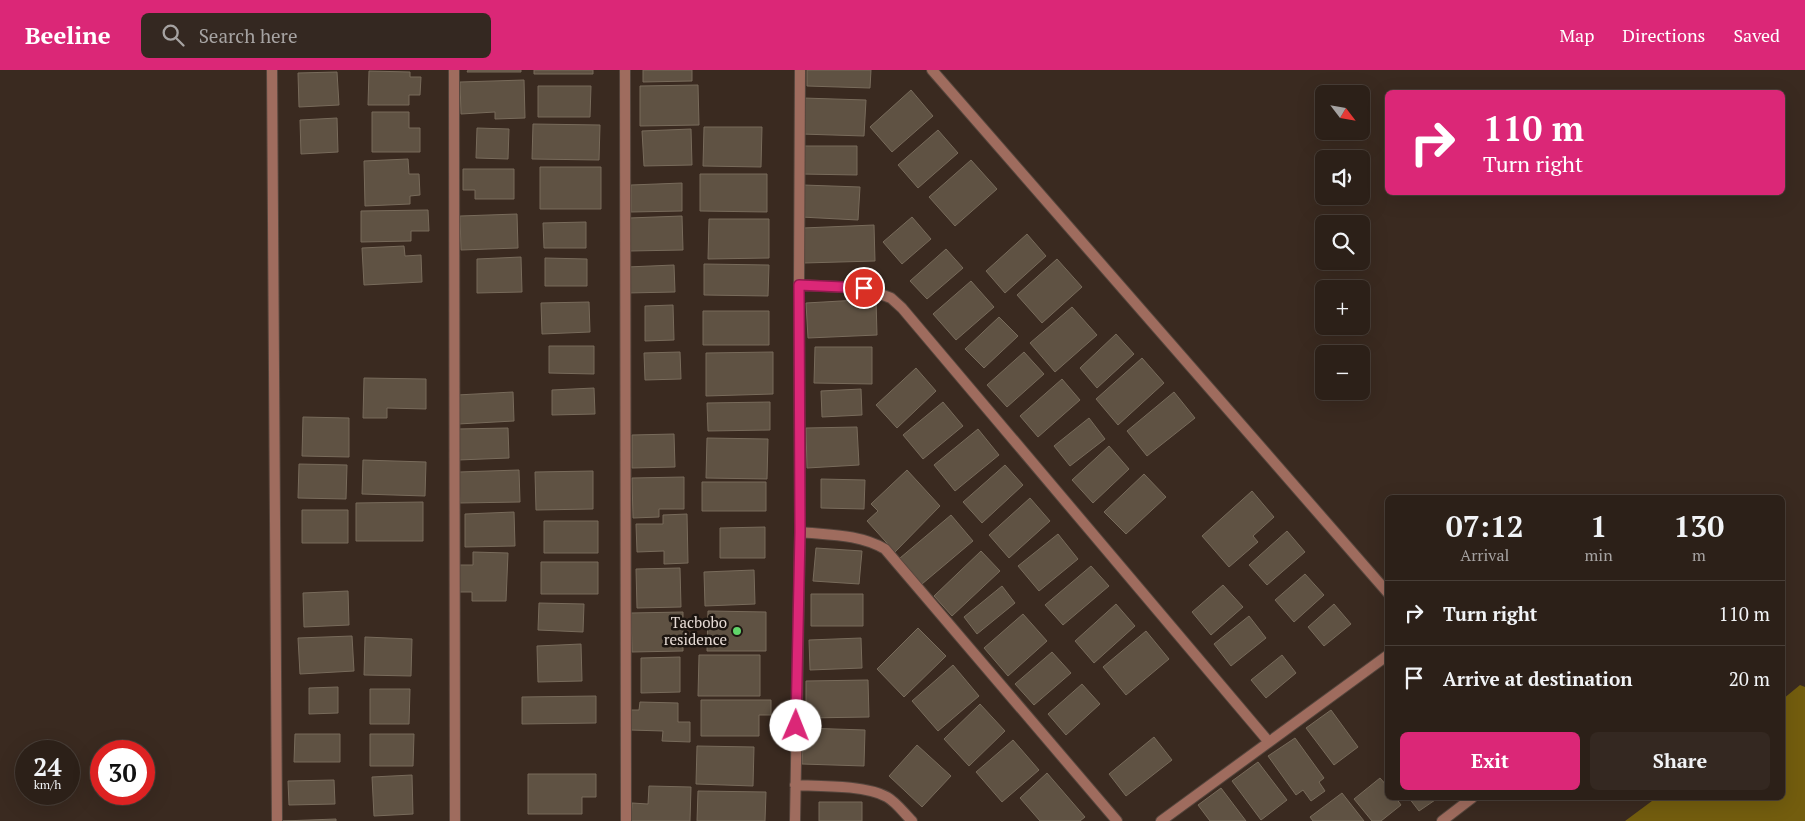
<!DOCTYPE html>
<html lang="en">
<head>
<meta charset="utf-8">
<style>
	:root { --surface:#2c2018; --page:#342821; --text:#f1f3f6; --muted:#a6a3a2; --line:#483e37; --accent:#db2777 }
	body { margin:0; font-family:"PT Serif",serif; background:var(--page); color:var(--text); height:100vh; display:flex; flex-direction:column; font-size:19px; white-space:nowrap }
	* { box-sizing:border-box; margin:0 }
	p { font-size:16px; color:var(--muted) }
	.icon { flex:none; width:28px; height:28px; fill:none; stroke:currentColor; stroke-width:2; stroke-linecap:round; stroke-linejoin:round }
	.map { position:relative; flex:1; overflow:hidden }
	.details { position:absolute; left:1385px; top:425px; width:400px; height:305px; display:flex; flex-direction:column; background:var(--surface); border-radius:8px; box-shadow:0 5px 20px #0002,0 0 0 1px var(--line) }
	.details>* { flex:none }
	.top-card { position:absolute; left:1385px; top:20px; width:400px; height:105px; border-radius:8px; box-shadow:0 5px 20px #0002,0 0 0 1px var(--line); background:#db2777; color:#fff; overflow:hidden }
	.needle { width:32px; rotate:121deg }
	.controls { position:absolute; left:1315px; top:15px; display:grid; gap:10px }
	.controls a { display:grid; place-items:center; width:55px; height:55px; border-radius:8px; background:var(--surface); box-shadow:0 5px 20px #0002,0 0 0 1px var(--line); font-size:25px }
	.speed { position:absolute; left:15px; top:670px; display:flex; gap:10px; font-size:25px; font-weight:700; text-align:center }
	.speed>* { display:grid; place-content:center; width:65px; height:65px; border-radius:50%; background:var(--surface); box-shadow:0 5px 20px #0002,0 0 0 1px var(--line); line-height:1 }
	.speed small { font-size:12px; font-weight:400 }
	.speed .limit { border:8px solid #d22; background:#fff; color:#111 }
	.pin { position:absolute; display:grid; place-items:center; width:42px; height:42px; color:#fff; margin:-21px; border:2px solid #fff; border-radius:50%; box-shadow:0 1px 5px #0007 }
	.me { position:absolute; width:55px; margin:-28px; rotate:1deg; stroke-linejoin:round; filter:drop-shadow(0 0 4px #0008) }
	.turn { display:flex; align-items:center; gap:18px; height:105px; padding:0 15px; font-size:22px }
	.turn .icon { width:65px; height:65px; stroke-width:2.5 }
	.turn b { display:block; font-size:35px; line-height:42px }
	.eta { display:flex; justify-content:space-evenly; align-items:center; height:85px; text-align:center }
	.eta b { font-size:30px; font-weight:800; line-height:35px }
	.cta { display:flex; gap:10px; margin-top:auto; padding:10px 15px }
	.cta a { flex:1; height:58px; border-radius:8px; background:var(--accent); color:#fff; font-size:20px; font-weight:800; line-height:58px; text-align:center }
	.cta a+a { background:var(--page); color:var(--text) }
	ul { padding:0; list-style:none }
	li { display:flex; align-items:center; gap:15px; height:65px; padding:0 15px; border-top:1px solid var(--line) }
	li div { flex:1 }
	li b { display:block; font-size:19px }
	li em { font-style:normal }
	header { display:flex; align-items:center; gap:30px; box-sizing:border-box; height:70px; padding:0 25px; background:var(--accent); color:#fff }
	header strong { font-size:24px }
	nav { display:flex; gap:28px; margin-inline-start:auto; font-size:18px }
	.search { width:350px; height:45px; background:var(--page); display:flex; align-items:center; gap:12px; box-sizing:border-box; padding:0 18px; border-radius:8px; color:var(--muted); font-size:19px }
	.map>svg:first-child { display:block }
</style>
</head>
<body>
<header>
<strong>Beeline</strong>
<div class="search"><svg class="icon" aria-label="search" viewBox="0 0 24 24"><circle cx="10" cy="10" r="6"/><path d="M15 15l6 6"/></svg>Search here</div>
<nav><a>Map</a><a>Directions</a><a>Saved</a></nav>
</header>
<div class="map">
<svg width="1805" height="751" viewBox="0 0 1805 751">
	<rect width="100%" height="100%" fill="#3a2a20"/>
	<path fill="#735d0e" d="M1800 615 1805 617V751H1625L1656 728H1782L1783 629Z"/>
	<path fill="#5f5243" stroke="#786b5b" d="M468 0H521V2H467Z
		M534 0H593V4H534Z
		M643 0H692V11L643 12Z
		M807 0H871L870 18 807 16Z
		M369 1 410 2V7H421L420 25H409V35H368Z
		M337 2 339 35 299 37 298 3Z
		M524 10 525 48 495 49V42L461 44 460 12Z
		M698 15 699 55 640 56V16Z
		M538 16H591L590 47H538Z
		M911 20 933 46 892 82 870 57Z
		M803 28 866 30 864 66 801 64Z
		M372 42H409V58H420V82H372Z
		M337 48 338 82 301 84 300 50Z
		M533 54 600 55 599 90 532 89Z
		M704 57H762L761 97 703 96Z
		M477 58 509 59 508 89 476 88Z
		M691 59 692 95 644 96 642 61Z
		M938 60 958 83 918 118 898 95Z
		M801 76H857V105L801 104Z
		M408 89 409 104H419L420 125 410 126V134L365 136 364 91Z
		M971 90 997 119 955 156 929 127Z
		M540 97H601V139H540Z
		M463 99H514V129H475V120H463Z
		M700 104H767V142L700 141Z
		M682 113V141L631 142V115Z
		M803 115 860 117 858 150 801 147Z
		M428 140 429 161H411V171L361 172V141Z
		M517 144 518 178 461 180 460 146Z
		M682 146 683 180 630 181 629 148Z
		M912 147 931 169 902 194 883 172Z
		M709 149H769V188L708 189Z
		M586 152V178H544L543 153Z
		M874 155 875 191 804 193 803 158Z
		M1027 164 1046 186 1005 223 986 201Z
		M404 176 405 186 421 185 422 212 364 215 362 178Z
		M946 179 963 198 927 229 910 211Z
		M521 187 522 222 477 223V189Z
		M545 188 587 189V216H545Z
		M1057 189 1082 217 1042 253 1017 225Z
		M704 194 769 195 768 226 704 225Z
		M674 195 675 222 627 223V197Z
		M971 211 994 237 956 270 933 244Z
		M876 229 877 265 808 268 806 233Z
		M589 232 590 262 542 264 541 233Z
		M673 235 674 270 645 271V236Z
		M1072 237 1097 265 1055 302 1030 273Z
		M703 241H769V275H703Z
		M999 247 1018 266 984 298 965 279Z
		M1116 264 1134 284 1097 318 1080 298Z
		M549 276H594V304L549 303Z
		M815 277H872V314L814 313Z
		M680 282 681 309 645 310 644 283Z
		M773 282V324L706 326V283Z
		M1024 282 1044 304 1007 337 987 315Z
		M1142 288 1164 313 1118 355 1096 329Z
		M916 298 936 321 897 358 876 335Z
		M364 308 426 309V339L387 338V348H363Z
		M1062 309 1080 330 1038 367 1020 346Z
		M594 318 595 344 552 345V320Z
		M861 319 862 345 822 347 821 321Z
		M513 322 514 351 458 354 457 325Z
		M1174 322 1195 348 1147 386 1127 361Z
		M770 332V360L708 361 707 333Z
		M943 332 963 356 923 389 903 365Z
		M303 347 349 348V387L302 386Z
		M1089 348 1105 369 1070 396 1054 376Z
		M857 357 859 395 807 398 806 358Z
		M508 358 509 388 458 390 457 359Z
		M978 359 999 385 955 421 934 395Z
		M674 364 675 397 632 398V365Z
		M707 368 768 369 767 409 706 408Z
		M1109 376 1129 399 1093 433 1072 410Z
		M363 390 426 392 425 426 362 424Z
		M299 394 347 395 346 429 298 428Z
		M1005 395 1023 415 982 453 963 432Z
		M519 400 520 432 460 433 459 402Z
		M907 400 940 436 895 482 867 451 878 441 871 434Z
		M593 401V439L536 440 535 402Z
		M1144 404 1166 427 1126 464 1104 442Z
		M684 407V439H659V447L633 448 632 408Z
		M821 409 865 410 864 439 821 438Z
		M702 412H766V441H702Z
		M1252 421 1274 447 1253 466 1258 472 1229 497 1202 466Z
		M1030 428 1050 451 1009 488 989 465Z
		M423 432V471H356V433Z
		M302 440H348V473H302Z
		M514 442 515 476 465 477V444Z
		M687 444 688 493 664 494V481L637 482 636 454H663V445Z
		M951 445 973 471 922 514 900 488Z
		M544 451H598V483H544Z
		M765 457V488H720V458Z
		M1287 461 1305 482 1267 515 1249 495Z
		M1058 464 1078 489 1039 521 1018 496Z
		M816 478 862 481 859 514 813 511Z
		M981 481 1000 501 952 546 934 526Z
		M473 482 508 483 506 531H472V522H459V495H473Z
		M541 492H598V524H541Z
		M1091 496 1109 516 1063 555 1045 535Z
		M680 498 681 537 637 538 636 499Z
		M754 500 755 534 705 536 704 502Z
		M1305 504 1324 525 1294 552 1275 530Z
		M1223 515 1243 537 1211 565 1192 542Z
		M1002 516 1015 533 977 564 964 547Z
		M348 521 349 555 304 557 303 523Z
		M811 524H863V556H811Z
		M539 533 584 534 583 562 538 560Z
		M1116 534 1135 556 1094 593 1075 571Z
		M1334 534 1351 554 1324 576 1308 557Z
		M708 541 766 542V581H707Z
		M683 542V581L632 582 631 543Z
		M1023 544 1047 571 1008 606 984 578Z
		M1249 546 1266 568 1231 596 1214 574Z
		M918 558 946 586 904 627 877 599Z
		M1146 561 1169 589 1126 625 1103 597Z
		M352 566 354 601 300 604 298 568Z
		M365 567 412 569 411 606 364 605Z
		M861 568 862 598 810 600 809 570Z
		M581 574 582 611 538 612 537 576Z
		M1052 582 1071 603 1034 635 1015 614Z
		M699 585H760V626H698Z
		M1282 585 1296 603 1266 628 1251 610Z
		M680 587V622L641 623V588Z
		M953 595 979 626 938 661 912 631Z
		M868 610 869 647 806 648V611Z
		M1082 614 1100 634 1066 665 1048 644Z
		M338 617V643L309 644V618Z
		M370 619H410L409 654H370Z
		M596 626V653L522 654V627Z
		M701 630H771V645H759V666H701Z
		M640 632 678 633V652H690V672L662 671 663 661 630 660V640H639Z
		M980 634 1005 661 969 696 944 669Z
		M1331 640 1358 677 1334 695 1306 658Z
		M804 658 865 660 864 696 802 694Z
		M295 664H340V692H294Z
		M370 664H414L413 696H370Z
		M1154 667 1172 690 1126 726 1109 704Z
		M1295 668 1324 708 1319 712 1325 721 1311 731 1303 720 1296 725 1268 686Z
		M1013 670 1039 700 1002 732 976 702Z
		M917 675 951 706 922 737 889 706Z
		M697 676 754 677 753 716 696 714Z
		M1258 692 1287 730 1261 750 1232 711Z
		M1047 703 1085 747 1080 751H1040L1020 728Z
		M528 704H596V727H582V744H528Z
		M412 705 413 744 374 746 372 707Z
		M1380 708 1388 717V728H1396L1401 735 1381 751H1372L1354 729Z
		M334 710 335 734 289 735 288 711Z
		M649 716 691 717 690 751H631L632 733 648 734Z
		M1221 718 1246 751H1210L1198 735Z
		M698 721 766 722 765 751H697Z
		M1342 723 1364 751H1313L1310 747Z
		M1409 728H1438L1419 741Z
		M819 732H862V751H819Z
		M336 749V751H282Z"/>
	<g fill="none" stroke-linecap="round" stroke-linejoin="round">
		<defs>
			<path id="street" d="M272 0 277 751
				M454 0 455 751
				M625 0 626 751
				M932 0 1388 523
				M799 215 864 218 891 228 902 238 1268 671
				M800 462C829 465 859 464 885 479L1117 751
				M795 715C819 716 866 715 887 727 896 732 904 743 912 751
				M795 751 800 462 799 215 800 0
				M1161 751 1388 585
				M1442 751 1472 728"/>
		</defs>
		<use href="#street" stroke="#56463d" stroke-width="12"/>
		<use href="#street" stroke="#9f6c5e" stroke-width="10"/>
	</g>
	<g fill="none" stroke-linecap="round" stroke-linejoin="round">
		<defs>
			<path id="route" d="M796 656 800 462 799 215 864 218"/>
		</defs>
		<use href="#route" stroke="#8e194d" stroke-width="12"/>
		<use href="#route" stroke="#db2777" stroke-width="9"/>
	</g>
	<circle fill="#60d56a" stroke="#1c1510" stroke-width="2" cx="737" cy="561" r="5"/>
	<g text-anchor="middle" dominant-baseline="central" stroke-width="5" stroke-linejoin="round" paint-order="stroke">
		<g font-size="15" fill="#e6dbd5" stroke="#1c1510" text-anchor="end">
			<text x="727" y="552">Tacbobo<tspan x="727" dy="17">residence</tspan></text>
		</g>
	</g>
</svg>
<div class="controls">
<a><svg class="needle" viewBox="-14 -14 28 28"><path d="M0-13l5 13h-10z" fill="#e53935"/><path d="M0 13l5-13h-10z" fill="#a6a3a2"/></svg></a>
<a><svg class="icon" aria-label="sound" viewBox="0 0 24 24"><path d="M4 9h4l5-4v14l-5-4H4zM17 9q2 3 0 6"/></svg></a>
<a><svg class="icon" aria-label="search" viewBox="0 0 24 24"><circle cx="10" cy="10" r="6"/><path d="M15 15l6 6"/></svg></a>
<a>+</a>
<a>−</a>
</div>
<div class="speed"><div>24<small>km/h</small></div><div class="limit">30</div></div>
<div class="pin" style="left:864px;top:218px;background:#d93025"><svg class="icon" aria-label="arrive" viewBox="0 0 24 24"><path d="M6 21V4h12l-3 4 3 4H6"/></svg></div>
<svg class="me" style="left:796px;top:656px" viewBox="-20 -20 40 40"><circle r="19" fill="#fff"/><path d="M0-13L10 11 0 6-10 11z" fill="#db2777"/></svg>
<div class="top-card">
<div class="turn"><svg class="icon" aria-label="right" viewBox="0 0 24 24"><path d="M7 20v-9h11M14 6l5 5-5 5"/></svg><div><b>110 m</b>Turn right</div></div>
</div>
<section class="details">
<div class="eta">
<div><b>07:12</b><p>Arrival</p></div>
<div><b>1</b><p>min</p></div>
<div><b>130</b><p>m</p></div>
</div>
<ul>
<li><svg class="icon" aria-label="right" viewBox="0 0 24 24"><path d="M7 20v-9h11M14 6l5 5-5 5"/></svg><div><b>Turn right</b></div><em>110 m</em></li>
<li><svg class="icon" aria-label="arrive" viewBox="0 0 24 24"><path d="M6 21V4h12l-3 4 3 4H6"/></svg><div><b>Arrive at destination</b></div><em>20 m</em></li>
</ul>
<div class="cta"><a>Exit</a><a>Share</a></div>
</section>
</div>
</body>
</html>
